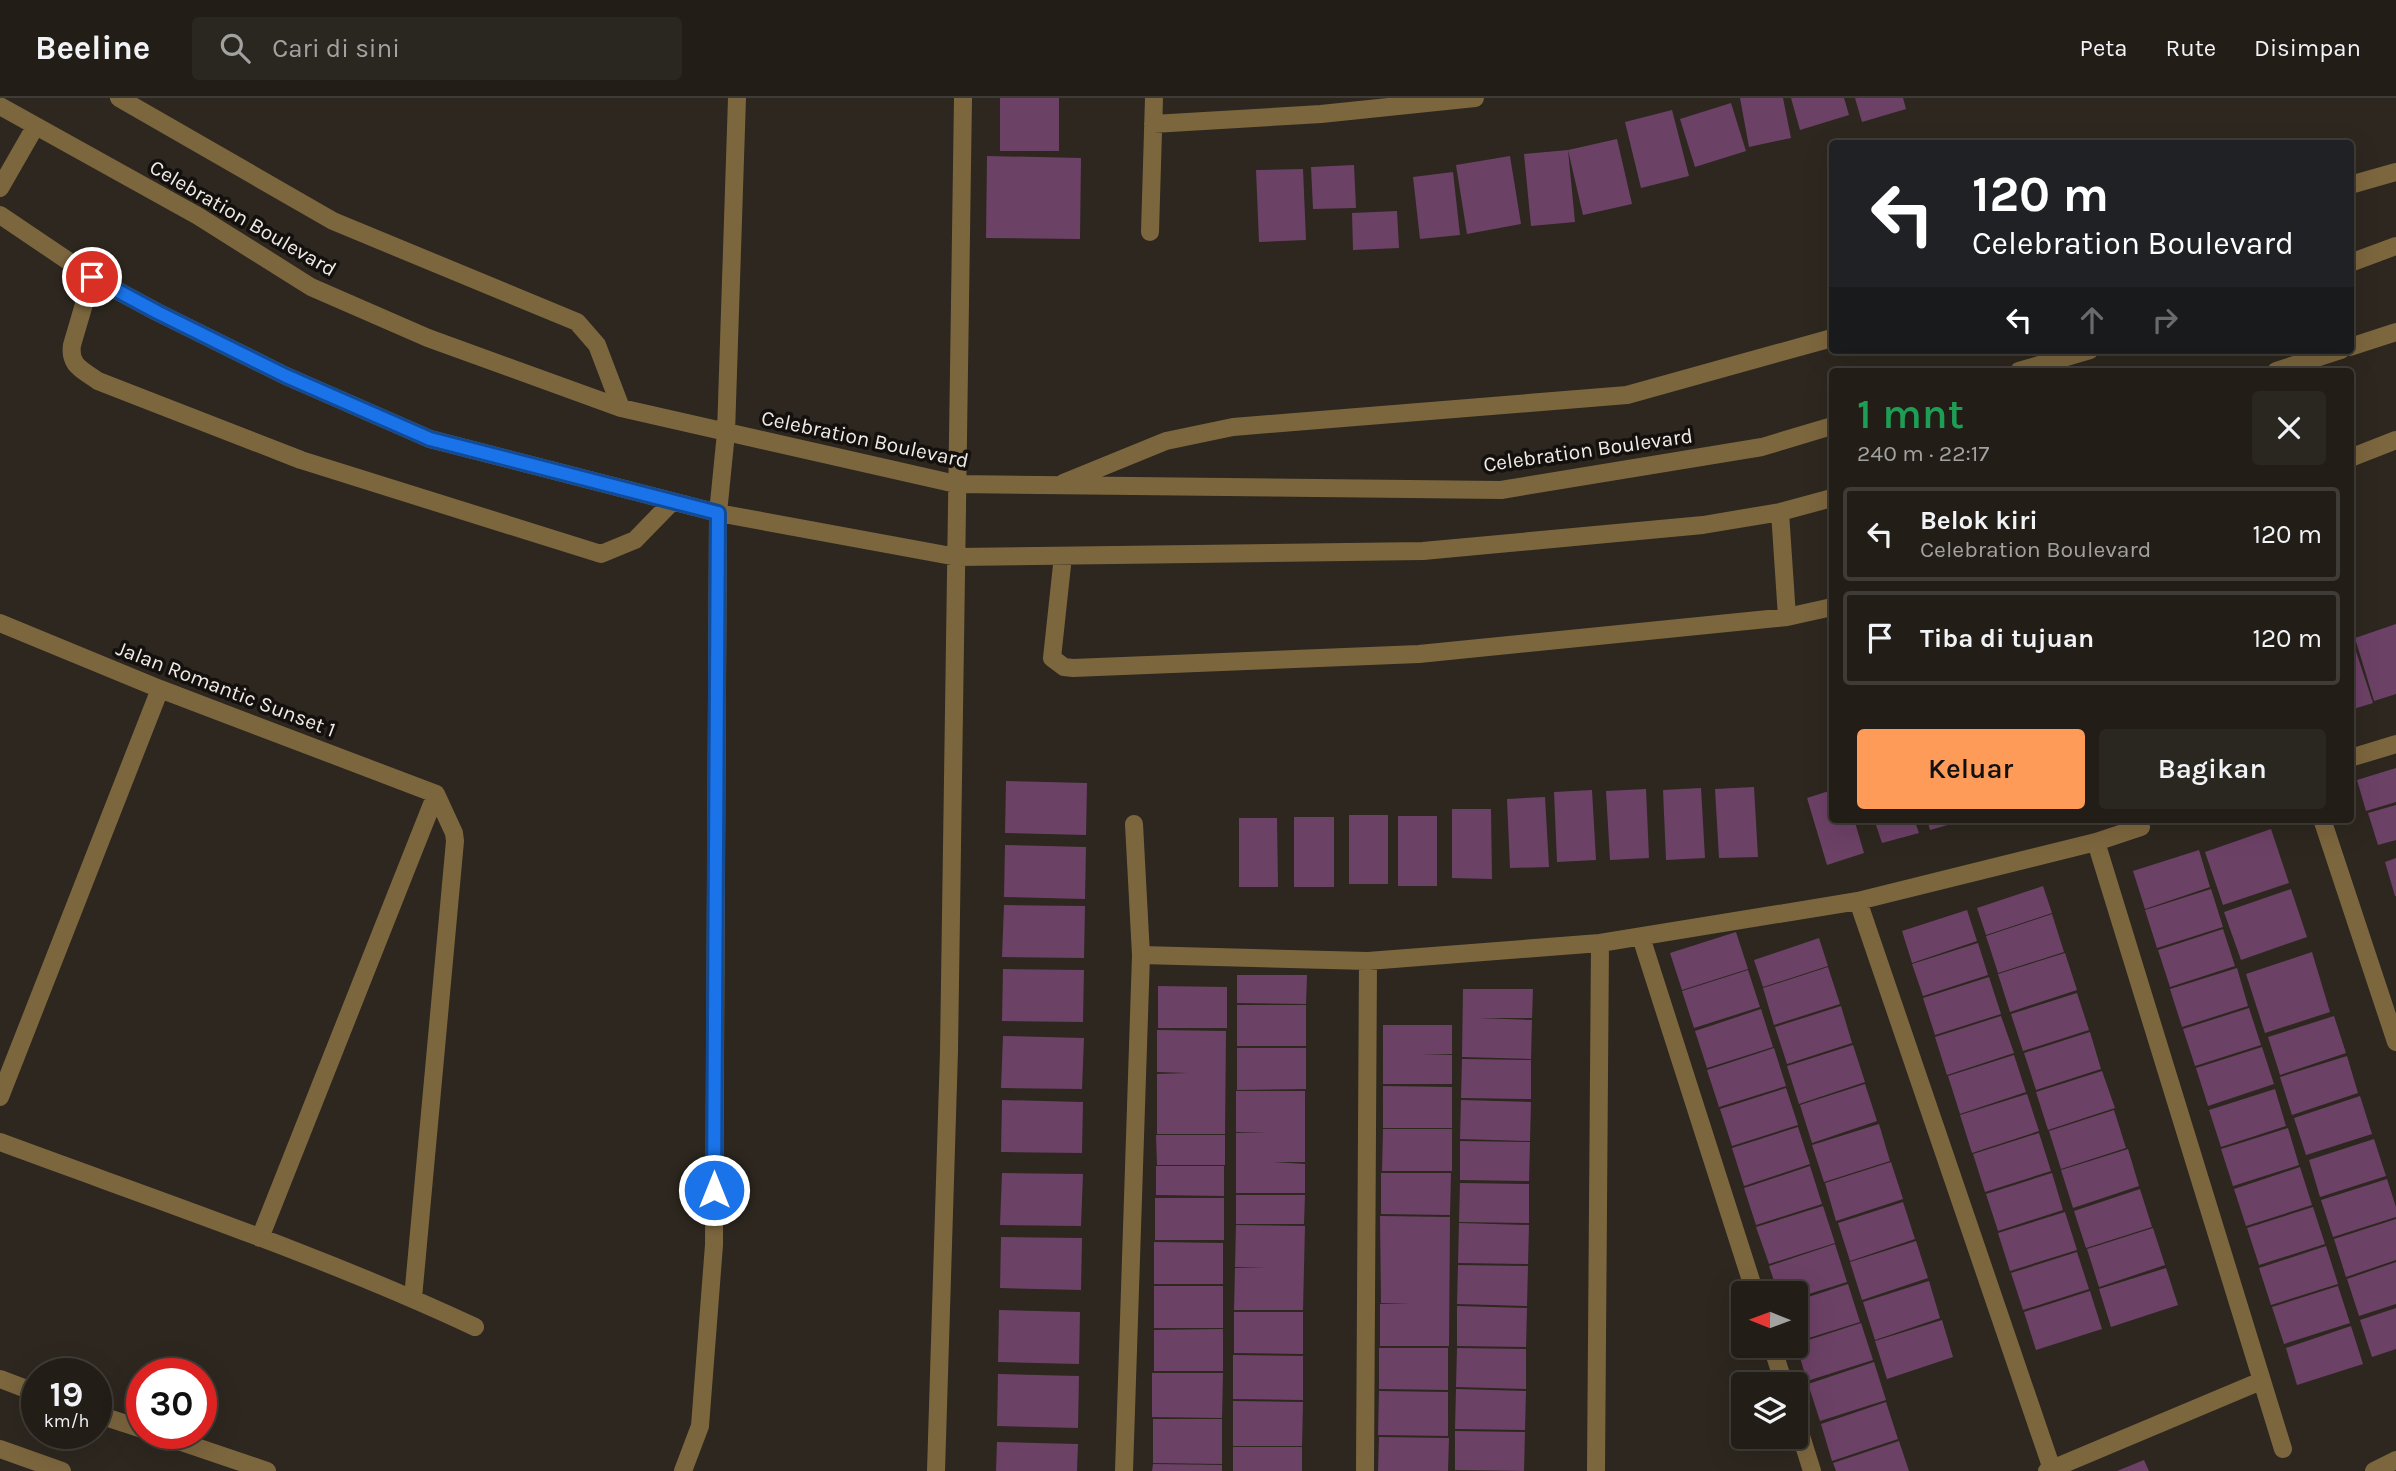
<!DOCTYPE html>
<html lang="id">
<head>
<meta charset="utf-8">
<style>
	:root { --surface:#221d17; --page:#2a2620; --text:#f1f3f6; --muted:#a2a2a1; --line:#3f3b36; --accent:#fe9b59 }
	body { margin:0; font-family:Karla,sans-serif; background:var(--page); color:var(--text); height:100vh; display:flex; flex-direction:column; font-size:26px; white-space:nowrap }
	* { box-sizing:border-box; margin:0 }
	p { font-size:23px; color:var(--muted) }
	.icon { flex:none; width:38px; height:38px; fill:none; stroke:currentColor; stroke-width:2; stroke-linecap:round; stroke-linejoin:round }
	.map { position:relative; flex:1; overflow:hidden }
	.side { position:absolute; left:1829px; top:270px; width:525px; height:455px; display:flex; flex-direction:column; background:var(--surface); border-radius:7px; box-shadow:0 7px 28px #0002,0 0 0 2px var(--line) }
	.side>* { flex:none }
	.banner { position:absolute; left:1829px; top:42px; width:525px; height:214px; border-radius:7px; box-shadow:0 7px 28px #0002,0 0 0 2px var(--line); background:#202124; color:#fff; overflow:hidden }
	.needle { width:46px; rotate:271deg }
	.tools { position:absolute; left:1731px; top:1183px; display:grid; gap:14px }
	.tools a { display:grid; place-items:center; width:77px; height:77px; border-radius:7px; background:var(--surface); box-shadow:0 7px 28px #0002,0 0 0 2px var(--line); font-size:35px }
	.speed { position:absolute; left:21px; top:1260px; display:flex; gap:14px; font-size:35px; font-weight:700; text-align:center }
	.speed>* { display:grid; place-content:center; width:91px; height:91px; border-radius:50%; background:var(--surface); box-shadow:0 7px 28px #0002,0 0 0 2px var(--line); line-height:1 }
	.speed small { font-size:18px; font-weight:400 }
	.speed .limit { border:10px solid #d22; background:#fff; color:#111 }
	.pin { position:absolute; display:grid; place-items:center; width:60px; height:60px; color:#fff; margin:-30px; border:4px solid #fff; border-radius:50%; box-shadow:0 2px 7px #0007 }
	.me { position:absolute; width:77px; margin:-38px; rotate:0deg; stroke-linejoin:round; filter:drop-shadow(0 0 5px #0008) }
	.turn { display:flex; align-items:center; gap:24px; height:147px; padding:0 28px; font-size:32px }
	.turn .icon { width:91px; height:91px; stroke-width:2.5 }
	.turn b { display:block; font-size:49px; line-height:60px }
	.lanes { display:flex; align-items:center; height:66px; padding:0 28px; background:#0003; justify-content:center; gap:35px; direction:ltr }
	.lanes .off { opacity:.35 }
	.round { display:grid; place-items:center; flex:none; width:74px; height:74px; border-radius:7px; background:var(--page) }
	.summary { display:flex; align-items:center; justify-content:space-between; height:119px; padding:0 28px }
	h1 { font-size:42px; font-weight:600; line-height:52px; color:#1e9e55 }
	.button { display:flex; gap:14px; margin-top:auto; padding:14px 28px }
	.button a { flex:1; height:80px; border-radius:7px; background:var(--accent); color:#111; font-size:28px; font-weight:600; line-height:80px; text-align:center }
	.button a+a { background:var(--page); color:var(--text) }
	ul { padding:0; list-style:none }
	li { display:flex; align-items:center; gap:21px; height:94px; margin:0 14px 10px; padding:0 14px; border:4px solid var(--line); border-radius:7px }
	li div { flex:1 }
	li b { display:block; font-size:26px }
	li em { font-style:normal }
	header { display:flex; align-items:center; gap:42px; box-sizing:border-box; height:98px; padding:0 35px; background:var(--surface); border-bottom:2px solid var(--line) }
	header strong { font-size:33px }
	nav { display:flex; gap:38px; margin-inline-start:auto; font-size:24px }
	.search { width:490px; height:63px; background:var(--page); display:flex; align-items:center; gap:18px; box-sizing:border-box; padding:0 24px; border-radius:7px; color:var(--muted); font-size:26px }
	.map>svg:first-child { display:block }
</style>
</head>
<body>
<header>
<strong>Beeline</strong>
<div class="search"><svg class="icon" aria-label="search" viewBox="0 0 24 24"><circle cx="10" cy="10" r="6"/><path d="M15 15l6 6"/></svg>Cari di sini</div>
<nav><a>Peta</a><a>Rute</a><a>Disimpan</a></nav>
</header>
<div class="map">
<svg width="2396" height="1373" viewBox="0 0 2396 1373">
	<rect width="100%" height="100%" fill="#2d271f"/>
	<path fill="#6c4166" d="M1000 0H1059V53H1000Z
		M1740 0H1783L1791 40 1749 49Z
		M1791 0H1844L1849 17 1800 32Z
		M1855 0H1903L1906 11 1862 24Z
		M1731 5 1746 53 1695 69 1680 21Z
		M1672 12 1689 78 1641 90 1625 24Z
		M1617 41 1632 106 1583 117 1568 52Z
		M1568 52 1575 124 1531 128 1524 56Z
		M987 58 1081 60 1080 141 986 140Z
		M1510 58 1521 126 1467 136 1456 67Z
		M1354 67 1356 110 1313 111 1311 69Z
		M1303 71 1306 142 1259 144 1256 72Z
		M1453 74 1460 137 1420 141 1413 79Z
		M1397 113 1399 150 1353 152 1352 115Z
		M2396 526V596L2374 603 2355 540Z
		M2350 535 2373 605 2350 612Z
		M2396 670V704L2366 713 2357 682Z
		M1006 683 1087 685 1086 737 1005 735Z
		M1754 689 1758 759 1719 760 1715 691Z
		M1701 690 1705 760 1666 762 1663 692Z
		M1646 691 1649 760 1610 762 1606 693Z
		M1592 692 1596 762 1557 764 1554 694Z
		M1832 692V721H1854L1864 755 1827 767 1807 700Z
		M1545 699 1549 769 1510 770 1507 701Z
		M2396 707V742L2378 747 2368 715Z
		M1452 711H1491L1492 781 1452 780Z
		M1349 717H1388V786H1349Z
		M1398 718H1437V788H1398Z
		M1294 719H1334V789H1294Z
		M1239 720H1277L1278 789H1239Z
		M1874 721H1914L1919 735 1882 745Z
		M1927 721H1965V722L1930 732Z
		M2271 731 2289 785 2223 807 2205 754Z
		M1005 747 1086 749 1085 801 1004 799Z
		M2199 752 2210 789 2145 811 2133 773Z
		M2396 760V798H2395L2385 764Z
		M2043 788 2052 815 1986 837 1977 810Z
		M2211 791 2223 829 2157 850 2145 812Z
		M2291 791 2307 839 2241 862 2224 814Z
		M1004 807 1085 808 1084 860 1002 859Z
		M1967 812 1977 843 1912 865 1902 833Z
		M2052 816 2064 854 1998 875 1986 838Z
		M2223 831 2235 868 2170 889 2158 852Z
		M1736 834 1748 871 1682 892 1670 855Z
		M1819 840 1828 868 1763 889 1754 862Z
		M1978 845 1988 877 1923 898 1912 866Z
		M2312 854 2330 914 2265 935 2246 876Z
		M2065 855 2077 892 2010 914 1998 876Z
		M1828 869 1840 906 1774 927 1763 890Z
		M2237 870 2248 908 2182 929 2170 891Z
		M1003 871 1084 872 1083 924 1002 923Z
		M1748 872 1760 909 1694 930 1682 893Z
		M1237 877H1307L1306 906 1237 905Z
		M1989 879 2001 916 1935 937 1923 900Z
		M1158 888 1227 889V930H1158Z
		M1463 891H1533L1532 920H1478L1532 922 1531 961 1462 959Z
		M2077 895 2089 932 2023 953 2011 916Z
		M1237 907H1306V948H1237Z
		M1841 908 1852 945 1787 966 1775 929Z
		M2249 910 2261 947 2195 968 2183 931Z
		M1761 911 1773 949 1707 970 1695 933Z
		M2001 918 2014 955 1947 977 1935 939Z
		M2334 918 2346 955 2280 977 2268 939Z
		M1383 927H1452V956L1421 957H1452V986H1383Z
		M1157 932 1226 933 1225 1036H1157V976L1188 975 1157 974Z
		M2090 934 2101 971 2036 992 2024 955Z
		M1003 938 1084 940 1082 991 1001 990Z
		M1853 947 1865 984 1799 1006 1787 968Z
		M2262 949 2274 986 2208 1008 2196 970Z
		M1237 950H1306V991L1237 992Z
		M1774 950 1786 988 1719 1009 1707 972Z
		M2014 957 2026 994 1960 1016 1948 978Z
		M2347 958 2358 995 2292 1017 2280 979Z
		M1462 961 1531 962V1001L1461 1000Z
		M2102 973 2115 1010 2048 1032 2036 994Z
		M1865 986 1877 1023 1812 1045 1800 1007Z
		M1383 988 1452 989V1030H1383Z
		M1786 990 1798 1027 1732 1048 1720 1011Z
		M2275 991 2286 1028 2221 1049 2209 1012Z
		M1236 993H1305V1064H1273L1305 1066V1095H1236V1035L1267 1034H1236Z
		M2027 996 2039 1033 1972 1055 1960 1017Z
		M2360 998 2372 1036 2306 1057 2294 1020Z
		M1002 1002 1083 1004 1082 1055 1001 1054Z
		M1461 1002 1531 1004 1530 1043 1460 1041Z
		M2114 1012 2126 1050 2061 1071 2049 1033Z
		M1879 1026 1890 1063 1824 1084 1812 1047Z
		M1798 1029 1810 1066 1744 1088 1732 1050Z
		M2288 1030 2299 1067 2233 1088 2221 1051Z
		M1383 1031H1452V1073H1382Z
		M2039 1035 2051 1073 1985 1094 1973 1056Z
		M1156 1037H1225V1067H1157Z
		M2374 1041 2386 1078 2320 1099 2309 1062Z
		M1460 1043 1530 1044 1529 1083 1460 1082Z
		M2128 1051 2139 1088 2073 1110 2061 1072Z
		M1891 1064 1903 1101 1836 1123 1825 1085Z
		M1156 1068H1224V1098L1156 1097Z
		M1810 1068 1822 1106 1756 1127 1744 1090Z
		M2300 1069 2312 1107 2246 1128 2234 1091Z
		M1002 1075 1083 1076 1081 1128 1000 1127Z
		M1381 1075H1451L1450 1117 1381 1116Z
		M2052 1075 2063 1112 1998 1133 1986 1096Z
		M2387 1081 2396 1109V1119L2333 1139 2321 1102Z
		M1460 1085 1529 1086V1125L1459 1124Z
		M2140 1091 2152 1129 2086 1150 2074 1113Z
		M1236 1097H1305L1304 1126H1236Z
		M1155 1100H1224V1142H1155Z
		M1903 1104 1915 1141 1850 1163 1838 1125Z
		M1823 1108 1835 1145 1769 1166 1756 1129Z
		M2313 1109 2325 1146 2259 1167 2247 1130Z
		M2065 1114 2077 1152 2010 1173 1998 1135Z
		M1380 1118 1450 1119 1449 1248H1380V1206L1411 1205H1381Z
		M2396 1121V1162L2346 1179 2334 1141Z
		M1459 1125 1529 1127 1528 1166 1458 1165Z
		M1236 1127 1305 1128 1303 1212H1234L1235 1170H1266L1235 1169Z
		M2153 1130 2165 1167 2099 1189 2087 1151Z
		M1001 1139 1082 1140 1081 1192 1000 1190Z
		M1916 1143 1928 1180 1862 1202 1850 1164Z
		M1154 1144 1223 1145V1186H1154Z
		M1835 1146 1847 1184 1796 1200V1195H1778L1769 1168Z
		M2326 1148 2338 1186 2271 1207 2259 1170Z
		M2077 1154 2089 1191 2023 1212 2011 1175Z
		M2396 1164V1206L2359 1218 2347 1181Z
		M1458 1167 1528 1168 1527 1208 1457 1206Z
		M2166 1170 2178 1207 2111 1229 2099 1191Z
		M1929 1183 1940 1220 1875 1242 1863 1204Z
		M1848 1186 1860 1224 1796 1244V1203Z
		M1154 1188H1223V1230H1154Z
		M2338 1188 2350 1225 2284 1246 2272 1209Z
		M2090 1193 2102 1231 2036 1252 2024 1214Z
		M1457 1208 1527 1210 1526 1249 1457 1248Z
		M2396 1210V1251L2372 1259 2360 1222Z
		M999 1212 1080 1214 1079 1266 998 1264Z
		M1234 1214H1303V1256L1234 1255Z
		M1942 1222 1953 1259 1887 1281 1875 1243Z
		M1861 1225 1873 1262 1807 1283 1796 1246Z
		M2351 1228 2363 1266 2297 1287 2286 1250Z
		M1223 1231V1273H1154V1232Z
		M1379 1250H1448V1292L1379 1291Z
		M1457 1250 1526 1251V1291L1456 1289Z
		M1233 1257 1303 1258V1302L1233 1301Z
		M1874 1264 1886 1302 1820 1323 1808 1286Z
		M1152 1275H1223L1222 1320 1152 1319Z
		M998 1276 1079 1278 1078 1330 997 1328Z
		M1456 1291 1526 1293 1525 1332 1455 1331Z
		M1379 1293 1448 1294V1338L1378 1337Z
		M1233 1303 1303 1304 1302 1348H1233Z
		M1886 1304 1898 1341 1832 1363 1821 1326Z
		M1153 1321H1222V1366L1153 1365Z
		M1455 1333 1525 1334 1524 1373 1455 1372Z
		M1379 1339 1449 1340 1448 1373H1378Z
		M1899 1343 1909 1373H1836L1833 1365Z
		M997 1344 1078 1346 1077 1373H996Z
		M1233 1349H1302V1373H1233Z
		M2144 1362 2149 1373H2117Z
		M1153 1366 1222 1367V1373H1152Z"/>
	<g fill="none" stroke-linecap="round" stroke-linejoin="round">
		<path stroke="#7c663e" stroke-width="18" d="M119 0 333 123 577 224 597 247 621 310
			M0 8 198 118 311 189 428 240 621 310 956 386 1501 392 1762 349 1832 328
			M1153 26 1321 16 1475 0
			M2350 87 2396 74
			M0 90 35 29
			M0 117 92 179 157 214 286 278 430 341 718 415 957 459 1423 453 1703 427 1780 414 1832 400
			M1150 134 1154 0
			M2350 165 2396 148
			M92 179 72 247C69 268 83 272 98 283L301 362 601 456 635 442 672 404
			M2350 249 2396 234
			M2019 273 2090 252
			M2276 273 2341 252
			M2350 360 2396 342
			M1063 385 1166 343 1233 329 1627 297 1832 240
			M1780 414 1787 519
			M1063 458 1052 560 1064 569 1073 570 1419 556 1787 519 1832 509
			M0 525 160 591 436 696
			M2350 660 2396 646
			M2322 721 2396 944
			M2096 744 2283 1351
			M1858 803 2052 1371
			M1641 839 1755 1195
			M1141 857 1368 863 1600 845 1858 803 2096 744 2141 729
			M0 999 160 591
			M0 1044C159 1103 321 1157 475 1229
			M260 1140 436 696
			M413 1200 455 743 454 735 436 696
			M1772 1248 1784 1286
			M0 1281 37 1295
			M96 1316 142 1331
			M1796 1322 1812 1373
			M155 1335 267 1373
			M0 1351 62 1373
			M683 1373 700 1328 714 1147 718 415 726 335 737 0
			M936 1373 949 953 963 0
			M1124 1373 1141 857 1134 726
			M1365 1373 1368 863
			M1596 1373 1600 845
			M2047 1373 2261 1283
			M2374 1373 2396 1362"/>
	</g>
	<g fill="none" stroke-linecap="round" stroke-linejoin="round">
		<defs>
			<path id="route" d="M92 179 157 214 286 278 430 341 718 415 714 1092"/>
		</defs>
		<use href="#route" stroke="#114b97" stroke-width="18"/>
		<use href="#route" stroke="#1a73e8" stroke-width="12"/>
	</g>
	<g text-anchor="middle" dominant-baseline="central" stroke-width="7" stroke-linejoin="round" paint-order="stroke">
		<g font-size="21" fill="#efebe6" stroke="#13100d">
			<text transform="translate(243 120) rotate(30)">Celebration Boulevard</text>
			<text transform="translate(865 341) rotate(12)">Celebration Boulevard</text>
			<text transform="translate(1588 352) rotate(-8)">Celebration Boulevard</text>
			<text transform="translate(226 591) rotate(21)">Jalan Romantic Sunset 1</text>
		</g>
	</g>
</svg>
<div class="tools">
<a><svg class="needle" viewBox="-14 -14 28 28"><path d="M0-13l5 13h-10z" fill="#e53935"/><path d="M0 13l5-13h-10z" fill="#a2a2a1"/></svg></a>
<a><svg class="icon" aria-label="layers" viewBox="0 0 24 24"><path d="M12 4l9 5-9 5-9-5zM3 14l9 5 9-5"/></svg></a>
</div>
<div class="speed"><div>19<small>km/h</small></div><div class="limit">30</div></div>
<div class="pin" style="left:92px;top:179px;background:#d93025"><svg class="icon" aria-label="arrive" viewBox="0 0 24 24"><path d="M6 21V4h12l-3 4 3 4H6"/></svg></div>
<svg class="me" style="left:714px;top:1092px" viewBox="-20 -20 40 40"><circle r="17" fill="#1a73e8" stroke="#fff" stroke-width="3"/><path d="M0-11L8 9 0 5-8 9z" fill="#fff"/></svg>
<div class="banner">
<div class="turn"><svg class="icon" aria-label="left" viewBox="0 0 24 24"><path d="M17 20v-9H6M10 6l-5 5 5 5"/></svg><div><b>120 m</b>Celebration Boulevard</div></div>
<div class="lanes"><svg class="icon" aria-label="left" viewBox="0 0 24 24"><path d="M17 20v-9H6M10 6l-5 5 5 5"/></svg><svg class="icon off" aria-label="ahead" viewBox="0 0 24 24"><path d="M12 20V5M6 11l6-6 6 6"/></svg><svg class="icon off" aria-label="right" viewBox="0 0 24 24"><path d="M7 20v-9h11M14 6l5 5-5 5"/></svg></div>
</div>
<section class="side">
<div class="summary"><div><h1>1 mnt</h1><p>240 m · 22:17</p></div><a class="round"><svg class="icon" aria-label="close" viewBox="0 0 24 24"><path d="M6 6l12 12M18 6L6 18"/></svg></a></div>
<ul>
<li><svg class="icon" aria-label="left" viewBox="0 0 24 24"><path d="M17 20v-9H6M10 6l-5 5 5 5"/></svg><div><b>Belok kiri</b><p>Celebration Boulevard</p></div><em>120 m</em></li>
<li><svg class="icon" aria-label="arrive" viewBox="0 0 24 24"><path d="M6 21V4h12l-3 4 3 4H6"/></svg><div><b>Tiba di tujuan</b></div><em>120 m</em></li>
</ul>
<div class="button"><a>Keluar</a><a>Bagikan</a></div>
</section>
</div>
</body>
</html>
